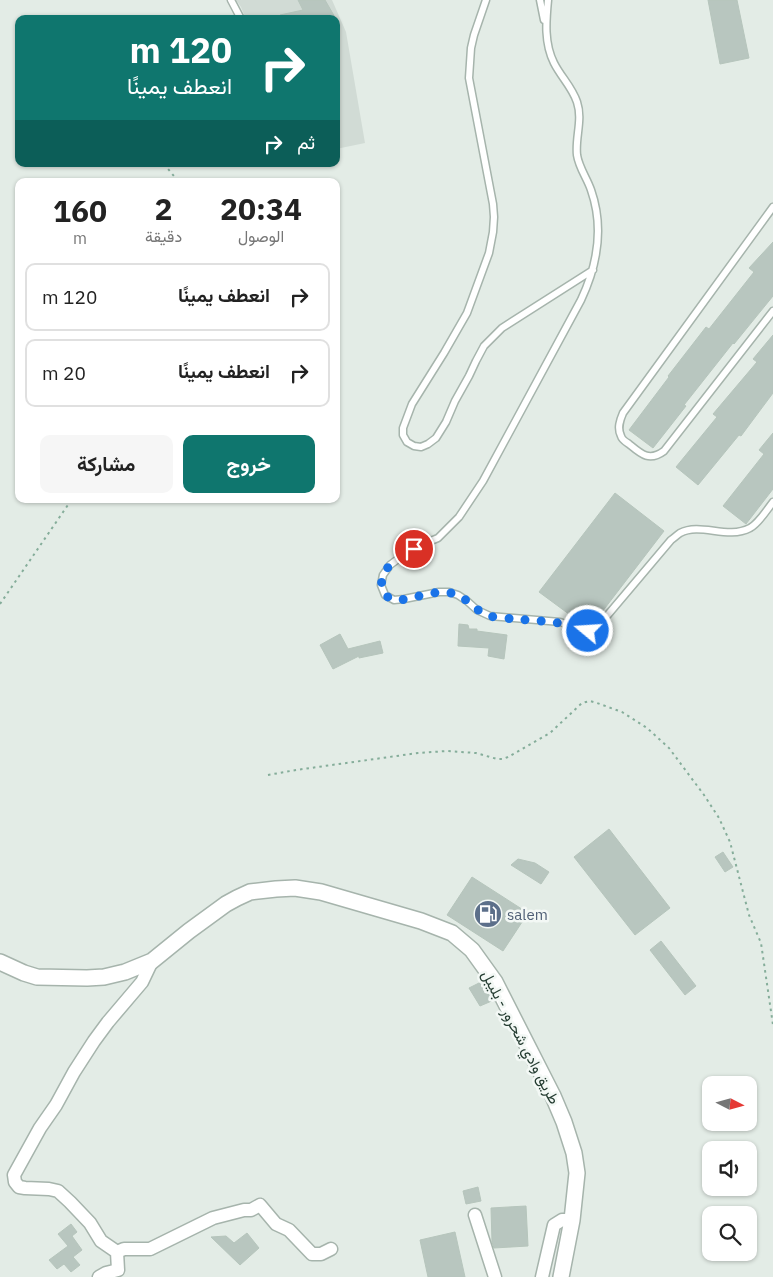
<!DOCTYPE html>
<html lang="ar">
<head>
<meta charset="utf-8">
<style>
	:root { --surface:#fff; --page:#f6f6f6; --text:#222; --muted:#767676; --line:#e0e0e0; --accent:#0f766e }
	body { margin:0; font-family:"IBM Plex Sans",Vazirmatn,sans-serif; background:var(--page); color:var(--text); direction:rtl; height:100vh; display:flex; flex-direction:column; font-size:19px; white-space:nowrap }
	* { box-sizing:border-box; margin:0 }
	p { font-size:16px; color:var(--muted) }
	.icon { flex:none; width:28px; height:28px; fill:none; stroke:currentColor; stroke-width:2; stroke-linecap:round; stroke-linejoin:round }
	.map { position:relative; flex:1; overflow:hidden; direction:ltr }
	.panel { position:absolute; left:15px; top:178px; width:325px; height:325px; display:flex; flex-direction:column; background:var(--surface); border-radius:10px; box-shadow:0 1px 4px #0004; direction:rtl }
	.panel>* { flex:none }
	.hud { position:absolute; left:15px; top:15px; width:325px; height:152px; border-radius:10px; box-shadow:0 1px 4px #0004; direction:rtl; background:#0f766e; color:#fff; overflow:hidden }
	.needle { width:32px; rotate:96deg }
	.controls { position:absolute; left:702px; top:1076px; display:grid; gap:10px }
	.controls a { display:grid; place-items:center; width:55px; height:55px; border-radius:10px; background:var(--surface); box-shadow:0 1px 4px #0004; font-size:25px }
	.pin { position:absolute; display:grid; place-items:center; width:42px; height:42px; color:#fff; margin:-21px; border:2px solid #fff; border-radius:50%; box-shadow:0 1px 5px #0007 }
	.me { position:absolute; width:55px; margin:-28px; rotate:288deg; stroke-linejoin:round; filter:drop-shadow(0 0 4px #0008) }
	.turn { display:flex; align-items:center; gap:18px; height:105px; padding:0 25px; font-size:22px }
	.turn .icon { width:65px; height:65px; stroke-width:2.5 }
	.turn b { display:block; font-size:35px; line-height:42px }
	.then { display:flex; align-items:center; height:48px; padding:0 25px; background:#0003; gap:10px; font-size:19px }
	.eta { display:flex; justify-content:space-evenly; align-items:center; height:85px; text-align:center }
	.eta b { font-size:30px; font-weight:700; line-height:35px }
	.action { display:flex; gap:10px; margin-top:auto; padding:10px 25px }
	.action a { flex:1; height:58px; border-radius:10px; background:var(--accent); color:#fff; font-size:20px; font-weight:700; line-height:58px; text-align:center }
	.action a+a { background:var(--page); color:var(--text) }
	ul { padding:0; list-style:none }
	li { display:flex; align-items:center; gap:15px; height:68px; margin:0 10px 8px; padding:0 15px; border:2px solid var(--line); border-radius:10px }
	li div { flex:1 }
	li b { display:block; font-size:19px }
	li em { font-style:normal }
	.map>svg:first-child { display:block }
</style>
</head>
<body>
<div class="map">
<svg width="773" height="1277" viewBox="0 0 773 1277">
	<rect width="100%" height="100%" fill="#e3ece6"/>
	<path fill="#d1dbd5" d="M236 0H332L346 32 365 143 336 149V19H246L241 7Z"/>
	<path fill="#b8c6bf" stroke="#b6c5bc" d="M298 0H325L336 19H281L280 15 303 10Z
		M708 0H737L749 58 720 64Z
		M773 242V296L734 344 733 343 684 405 686 406 653 448 629 430 669 377 668 376 706 327 709 329 754 272 749 268Z
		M773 335V393L741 436 739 435 698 485 676 467 717 417 713 414 757 362 753 359Z
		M773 433V489L746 524 723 506 764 454 759 450Z
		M615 493 664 531 592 625 588 626 581 623 539 592Z
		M459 624 468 625 469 629H477V631L507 635 504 659 488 656 489 648 458 646Z
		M340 634 348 649 380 641 383 653 359 658V656L333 669 320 645Z
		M609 829 670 908 635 935 574 857Z
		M723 852 733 867 725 872 715 857Z
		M518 859 535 863 549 872 541 884 511 865Z
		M472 877 528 913 503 951 447 915Z
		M661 941 696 986 685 995 650 950Z
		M483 981 494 1000 480 1006 469 988Z
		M478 1187 481 1201 466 1204 463 1191Z
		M526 1206 528 1246 494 1248 492 1242 491 1208Z
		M71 1224 77 1232 72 1236 82 1250 73 1257 80 1265 71 1272 64 1264 57 1269 49 1260 68 1246 58 1234Z
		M455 1232 465 1277H428L420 1240Z
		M247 1233 259 1248 240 1265 211 1237 226 1236 234 1243Z"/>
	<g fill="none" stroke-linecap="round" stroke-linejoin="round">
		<defs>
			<path id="service" d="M231 0 241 19
				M486 0 474 35 471 48 469 78 493 204 494 217 493 232 489 253 467 313 444 353 412 404 403 428V435L407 442 414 446 421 447 428 444 436 438 446 422 455 401 469 376 476 361 484 346 502 328 593 270
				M540 0 544 20
				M548 0C546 21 544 43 554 63 561 77 572 87 577 102 583 120 575 137 577 155 579 168 587 178 591 190 604 227 597 266 581 300L483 481 459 517 438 538 426 543 402 556 390 565 383 575 381 585 385 595 394 600 404 599 439 592H449L458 595 467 601 477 610 490 616 560 622 588 631 595 630 671 540C674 538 677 535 680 533 701 522 727 540 750 528 759 523 766 511 773 502
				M773 207 623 413C620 420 617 428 621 436 622 440 626 442 629 444 641 454 649 462 664 451L773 311"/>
			<path id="minor" d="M475 1215 495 1277
				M117 1252 124 1249H150L213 1218 244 1210H251L260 1205 276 1224 289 1230 312 1254H321L331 1249
				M99 1277 106 1273 118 1270 117 1252 101 1241 90 1223 70 1202 58 1191 49 1189 25 1188 19 1187 15 1182 14 1175 40 1128 56 1105 74 1072 94 1041 108 1022 142 982 152 961
				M542 1277 554 1225 562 1220H572"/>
			<path id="tertiary" d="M0 962 24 973 37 977 87 978 104 977 125 972 152 961 189 931 226 904 237 898 250 892 276 889 295 888 321 892 421 921 452 933 472 950 495 982 553 1096 564 1122 574 1153 577 1173 572 1220 561 1277"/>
		</defs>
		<use href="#service" stroke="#a6b4ac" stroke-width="9"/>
		<use href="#minor" stroke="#a6b4ac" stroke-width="15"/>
		<use href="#tertiary" stroke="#a6b4ac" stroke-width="18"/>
		<path stroke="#85ad9a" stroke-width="2" stroke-dasharray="2.5 4" stroke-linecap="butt" d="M164 164 178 181
			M0 604 72 499
			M268 775 296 770 418 753 447 751 476 753 497 759H503L508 757 550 733 582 703 590 701 597 703 622 712 647 728 669 748 704 795 719 818 730 842 749 915 761 943 773 1025"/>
		<use href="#service" stroke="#fff" stroke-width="6"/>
		<use href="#minor" stroke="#fff" stroke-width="12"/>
		<use href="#tertiary" stroke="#fff" stroke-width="15"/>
	</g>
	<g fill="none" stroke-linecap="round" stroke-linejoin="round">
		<path stroke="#1a73e8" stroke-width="9" stroke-dasharray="0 16.2" d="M414 549C401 556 385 564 382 580 380 588 385 598 394 600 399 601 405 599 410 598 422 596 438 590 451 593 467 596 475 612 490 616 497 618 506 618 513 619 538 621 564 621 588 631"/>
	</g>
	<defs>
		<symbol id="fuel-disc" viewBox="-11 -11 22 22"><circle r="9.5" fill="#5c6f8a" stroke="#f3f8f5"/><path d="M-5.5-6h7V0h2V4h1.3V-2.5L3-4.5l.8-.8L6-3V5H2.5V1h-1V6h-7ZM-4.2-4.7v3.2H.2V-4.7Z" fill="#fff"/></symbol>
	</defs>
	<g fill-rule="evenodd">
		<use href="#fuel-disc" x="472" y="898" width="32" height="32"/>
	</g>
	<g text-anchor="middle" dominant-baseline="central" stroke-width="5" stroke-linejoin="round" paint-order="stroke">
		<g font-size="15" fill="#4e5e75" stroke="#f3f8f5" text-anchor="start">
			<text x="507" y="914">salem</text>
		</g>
		<g font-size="15" fill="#243c31" stroke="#f3f8f5">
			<text transform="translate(521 1037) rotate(62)">طريق وادي شحرور - بليبل</text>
		</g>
	</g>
</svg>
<div class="controls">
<a><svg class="needle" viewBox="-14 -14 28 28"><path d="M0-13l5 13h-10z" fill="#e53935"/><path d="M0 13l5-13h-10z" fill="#767676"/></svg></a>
<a><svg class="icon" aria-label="sound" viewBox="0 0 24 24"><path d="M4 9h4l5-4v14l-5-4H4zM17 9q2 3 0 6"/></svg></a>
<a><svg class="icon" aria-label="search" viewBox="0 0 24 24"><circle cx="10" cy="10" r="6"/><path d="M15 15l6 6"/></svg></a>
</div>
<div class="pin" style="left:414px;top:549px;background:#d93025"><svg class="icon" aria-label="arrive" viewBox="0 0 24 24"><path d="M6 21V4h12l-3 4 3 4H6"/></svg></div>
<svg class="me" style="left:588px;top:631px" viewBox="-20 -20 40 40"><circle r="17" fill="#1a73e8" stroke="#fff" stroke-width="3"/><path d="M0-11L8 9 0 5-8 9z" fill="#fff"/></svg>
<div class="hud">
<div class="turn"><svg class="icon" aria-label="right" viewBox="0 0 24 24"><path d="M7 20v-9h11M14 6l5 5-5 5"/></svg><div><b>120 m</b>انعطف يمينًا</div></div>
<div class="then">ثم<svg class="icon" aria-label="right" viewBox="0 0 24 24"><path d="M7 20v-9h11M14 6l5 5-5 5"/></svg></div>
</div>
<section class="panel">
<div class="eta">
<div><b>20:34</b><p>الوصول</p></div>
<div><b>2</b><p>دقيقة</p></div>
<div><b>160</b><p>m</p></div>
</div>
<ul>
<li><svg class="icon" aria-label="right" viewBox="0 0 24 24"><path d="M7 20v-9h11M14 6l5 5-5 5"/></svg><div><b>انعطف يمينًا</b></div><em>120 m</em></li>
<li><svg class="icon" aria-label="right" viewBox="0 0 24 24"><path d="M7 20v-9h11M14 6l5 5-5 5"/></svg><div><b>انعطف يمينًا</b></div><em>20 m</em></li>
</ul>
<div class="action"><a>خروج</a><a>مشاركة</a></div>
</section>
</div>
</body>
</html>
